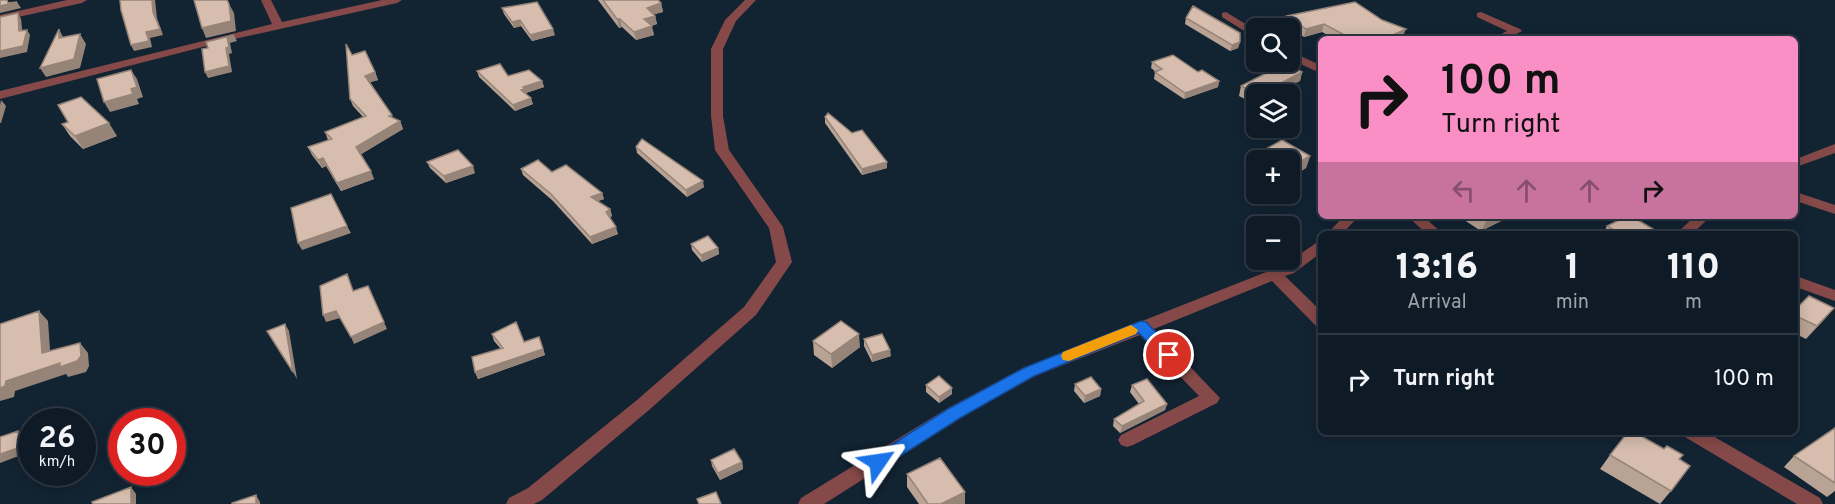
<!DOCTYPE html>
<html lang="en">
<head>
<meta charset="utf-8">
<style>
	:root { --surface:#0e1a26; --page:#17232e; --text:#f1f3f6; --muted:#9ba1a7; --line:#2e3843 }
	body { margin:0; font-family:Overpass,sans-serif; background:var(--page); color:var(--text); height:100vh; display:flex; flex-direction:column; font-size:22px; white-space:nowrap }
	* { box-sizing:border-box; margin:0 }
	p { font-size:20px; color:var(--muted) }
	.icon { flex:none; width:33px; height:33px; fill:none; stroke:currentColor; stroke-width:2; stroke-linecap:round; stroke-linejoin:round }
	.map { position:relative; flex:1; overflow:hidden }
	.drawer { position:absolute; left:1318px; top:231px; width:480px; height:204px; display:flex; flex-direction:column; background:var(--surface); border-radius:9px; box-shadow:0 3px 15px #0003,0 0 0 2px var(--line) }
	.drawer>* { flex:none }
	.hud { position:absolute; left:1318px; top:36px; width:480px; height:183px; border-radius:9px; box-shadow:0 3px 15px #0003,0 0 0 2px var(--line); background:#fa8fc6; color:#111; overflow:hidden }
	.buttons { position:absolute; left:1246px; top:18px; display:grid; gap:12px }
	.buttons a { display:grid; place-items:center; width:54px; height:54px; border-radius:9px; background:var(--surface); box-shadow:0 3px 15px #0003,0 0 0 2px var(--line); font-size:30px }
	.speed { position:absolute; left:18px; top:408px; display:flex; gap:12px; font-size:30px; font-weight:700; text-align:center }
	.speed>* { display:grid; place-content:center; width:78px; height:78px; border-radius:50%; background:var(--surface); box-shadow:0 3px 15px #0003,0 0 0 2px var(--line); line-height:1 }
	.speed small { font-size:15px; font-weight:400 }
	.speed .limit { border:9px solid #d22; background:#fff; color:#111 }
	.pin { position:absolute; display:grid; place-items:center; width:51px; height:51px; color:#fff; margin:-26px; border:3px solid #fff; border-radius:50%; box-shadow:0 2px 6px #0007 }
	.me { position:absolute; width:66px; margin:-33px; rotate:58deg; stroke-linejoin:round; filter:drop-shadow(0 0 4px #0008) }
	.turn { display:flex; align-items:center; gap:21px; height:126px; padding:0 24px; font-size:27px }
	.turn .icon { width:78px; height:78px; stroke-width:2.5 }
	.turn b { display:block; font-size:42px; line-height:51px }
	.lanes { display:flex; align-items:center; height:57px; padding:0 24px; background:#0003; justify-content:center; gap:30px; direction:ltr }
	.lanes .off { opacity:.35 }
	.eta { display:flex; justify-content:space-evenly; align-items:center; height:102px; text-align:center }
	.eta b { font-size:36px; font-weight:800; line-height:42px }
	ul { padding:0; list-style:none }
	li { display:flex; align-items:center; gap:18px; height:90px; padding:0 24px; border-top:2px solid var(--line) }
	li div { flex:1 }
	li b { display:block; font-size:22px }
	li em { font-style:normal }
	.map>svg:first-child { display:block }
</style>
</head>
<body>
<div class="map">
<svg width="1835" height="504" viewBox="0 0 1835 504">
	<rect width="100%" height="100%" fill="#122332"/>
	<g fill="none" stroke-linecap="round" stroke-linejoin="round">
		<path fill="#844948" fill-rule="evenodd" d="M67 0H87L82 3 0 21V15Z
			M261 0H271L282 22 382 0H402L397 3 230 40 0 99V91L272 24Z
			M745 0H756L736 21 723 49V116L729 150 783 227 792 262 756 315 649 410 542 500 534 504H506L509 498 528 488 637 400 744 307 776 262 769 228 715 150 711 116V49L725 20Z
			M1226 12 1257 31V39L1222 17V13Z
			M1481 12 1520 29 1522 31 1507 39H1492L1507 31 1477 17V13Z
			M1290 51 1322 66V74L1290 59Z
			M1835 144V153L1796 167V159Z
			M1796 192 1835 205V214L1796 201Z
			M1344 216H1359L1342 234H1327Z
			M1407 216H1423L1443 234H1427Z
			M1695 216H1711L1692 234H1676Z
			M1322 239V252L1294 273 1285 276 1322 312V328L1316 326 1272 281 1154 329 1220 398 1217 403 1133 445 1127 447 1121 445 1118 440 1121 435 1199 396 1140 335 1035 376 960 418 824 504H798L801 498 948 408 1023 368 1284 265Z
			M1796 276 1835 290V301L1796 287Z
			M1682 432H1706L1820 498 1823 504H1797L1685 437Z"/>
	</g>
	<path fill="#b8a395" d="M598 0H658L661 3 663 12 654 14 655 16 657 24 651 26 654 35 636 40 622 27 619 28Z
		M502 8 555 35 532 41 521 26 514 28 504 14Z
		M1287 16 1403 36 1400 38 1402 39H1335L1322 32 1304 37 1285 23Z
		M1186 18 1240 42 1238 48 1230 51 1185 24Z
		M352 55 375 72 378 80 370 82 393 118 400 121 403 129 361 154 374 179 341 191 326 166 322 168 312 155 308 147 328 140 325 132 363 117 353 106 350 99Z
		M1152 62 1219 81 1218 87 1184 99 1154 79 1155 72H1156L1151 68Z
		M477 71 542 81 544 87 526 93 533 104 515 111 479 77Z
		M1302 72 1300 81 1257 94V105L1239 96 1241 86Z
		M825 117 887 162V168L862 175 825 123Z
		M62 124 117 136 83 149 70 136Z
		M636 147 704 187 687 197 637 153Z
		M1266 149 1310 156 1306 168 1290 178V160H1263Z
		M427 162 475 173 446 183 430 168Z
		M521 169 552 172 602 193 604 199 598 201 610 209 612 216 610 217 618 234 592 244 553 201 523 175Z
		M1458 216H1505L1503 220 1481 231Z
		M1607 226 1650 234H1603Z
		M691 244 718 248 719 254 702 262 692 250Z
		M1834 308 1806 339 1796 334V309Z
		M492 334 524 342 539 337 545 355 478 379 475 372 501 349 494 341Z
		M864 339 891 356 872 362 864 346Z
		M813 341 860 347 832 368 814 355Z
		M1075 384 1101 389 1100 396 1084 403 1074 391Z
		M926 385 952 388V394L939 403 926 392Z
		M1132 385 1167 404 1165 410 1120 433 1113 426 1114 419 1139 404 1130 392Z
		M1835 428V491L1827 497 1784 467 1794 456Z
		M1610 455 1679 459 1671 491 1660 504 1600 469Z
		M711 460 742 462 743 469 720 480 712 466Z
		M907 474 965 492V504H919L907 487Z"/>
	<path fill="#968479" d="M152 0H155L157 18 163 35 150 38 152 47 134 51 131 45 146 32 153 12Z
		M17 2 21 8 0 13V6Z
		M661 3 663 12 649 16 647 8Z
		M229 4 234 13 236 31 206 38 202 28Z
		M18 13 21 19 23 37 19 31Z
		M655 16 657 24 646 27 644 19Z
		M617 19H620L622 27 619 28Z
		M520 20 521 26 514 28 512 22Z
		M1324 24 1322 32 1304 37 1306 29Z
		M652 26 654 35 636 40 634 32Z
		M59 29 64 39 59 38Z
		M553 29 555 35 532 41 530 35Z
		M1406 29 1403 36 1398 39 1393 35Z
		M27 30 30 35 27 52 0 58V51Z
		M80 34 86 44 80 68 46 77 40 68Z
		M234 35 237 41 230 43 232 53 229 54 232 72 208 78 205 72 227 37Z
		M1240 42 1238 48 1230 51 1232 45Z
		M131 70 137 79 143 97 137 99 139 104 110 112 104 102 131 89Z
		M375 72 378 80 368 83 365 76Z
		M1302 72 1300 81 1275 94H1261Z
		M542 81 544 87 526 93 521 90 523 87Z
		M1219 81 1218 87 1184 99 1185 93Z
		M531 98 533 104 515 111 513 105Z
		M1 100 6 106 1 123H0V105Z
		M400 121 403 129 360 155 356 147Z
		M109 123 117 136 83 149 75 136Z
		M1310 156 1306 168 1290 178 1294 165Z
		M323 158 326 166 322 168 318 160Z
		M887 162V168L862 175V169Z
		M473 166 475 173 446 183 444 176Z
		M371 171 374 179 341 191 337 183Z
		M703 181 704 187 687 197 686 190Z
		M602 193 604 199 593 203 591 197Z
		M610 209 612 216 608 219 606 212Z
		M1491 216H1505L1503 220 1481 231 1488 218Z
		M347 226 351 233 302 250 298 243Z
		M616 227 618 234 592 244 590 237Z
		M1653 229 1650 234H1644Z
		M718 248 719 254 702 262 701 255Z
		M368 286 387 329 354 344 351 337Z
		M1834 308 1823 321 1806 339 1817 326Z
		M39 311 48 321 51 364 42 353Z
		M336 311 340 318 326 322 323 315Z
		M285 324 289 331 297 379 293 372Z
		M859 334 860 347 832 368 831 354Z
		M80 343 88 353 89 366 86 372 68 377 66 374 15 391 14 397 0 401V388L6 381Z
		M543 349 545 355 478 379 475 372Z
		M890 350 891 356 872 362V355Z
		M952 388V394L939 403V397Z
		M1101 389 1100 396 1084 403 1085 396Z
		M1167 404 1165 410 1120 433 1122 426Z
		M18 431 24 437V454L0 463V454Z
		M742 462 743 469 720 480 718 473Z
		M131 487 136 494V504H131Z
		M965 492V504H941Z
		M256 495 260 502V504H256Z"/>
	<path fill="#d6bdad" stroke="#968479" stroke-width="1.5" d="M0 0H7L8 3 17 2 0 6Z
		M120 0H152L153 12 160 29 146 32 149 41 131 45 121 10Z
		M194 0H227L229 4 231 21 202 28Z
		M603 0H658L661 3 647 8 655 16 644 19 652 26 634 32 620 19H617Z
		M537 2 553 29 530 35 520 20 512 22 502 8Z
		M1355 2 1382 20 1406 29 1393 35 1402 39H1352L1324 24 1306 29 1287 16Z
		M1193 6 1240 33V42L1232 45 1186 18Z
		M18 13 19 31 27 30 23 46 0 51V17Z
		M59 29V38L80 34 74 59 40 68Z
		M234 35 227 37 229 47 226 48 229 66 205 72 202 49 208 48 206 42Z
		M346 44 352 55 365 51 375 72 365 76 392 115 389 116 400 121 356 147 371 171 337 183 323 158 318 160 308 147 332 139 325 132 366 116 350 99Z
		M1173 55 1198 72 1202 70 1219 81 1185 93 1155 72 1162 69 1152 62Z
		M1286 63 1302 72 1261 94H1257L1241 86Z
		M500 64 508 76 529 70 542 81 523 87 524 89 521 90 531 98 513 105 477 71Z
		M131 70 137 87 131 89 133 94 104 102 97 79Z
		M81 97 109 123 75 136 62 124 68 122 58 105Z
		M828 113 852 133 862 130 887 162 862 169 825 117Z
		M642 139 703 181 686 190 636 147Z
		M1282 140 1310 156 1294 165 1290 163V160H1286L1266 149Z
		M458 150 473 166 444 176 427 162Z
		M538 160 552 172 566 165 602 193 591 197 610 209 606 212 616 227 590 237 551 194 521 169Z
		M331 194 347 226 298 243 291 208Z
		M1627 216H1631L1653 229 1644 234H1621L1607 226Z
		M708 236 718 248 701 255 691 244Z
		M347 274 353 291 368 286 384 322 351 337 336 311 323 315 320 286Z
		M1809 296 1834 308 1817 326 1796 316V309Z
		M39 311 42 353 80 343 81 356 77 361 60 367V363L6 381 5 386 0 388V324Z
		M841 321 859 334 831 354 813 341Z
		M516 322 524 342 539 337 543 349 475 372 472 357 503 348 492 334Z
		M285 324 293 372 267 331Z
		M882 334 890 350 872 355 864 339Z
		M939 376 952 388 939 397 926 385Z
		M1091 377 1101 389 1085 396 1075 384Z
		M1147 379 1167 404 1122 426 1114 419 1144 401 1132 385Z
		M1835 428V483L1794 456Z
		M18 431V448L0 454V437Z
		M1628 432H1634L1664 449 1667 446 1683 455 1679 459 1690 466 1671 491 1610 455Z
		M734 449 742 462 718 473 711 460Z
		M940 458 965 492 941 504H928L907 474Z
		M131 487V504H93L92 502Z
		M716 492 721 504H699L697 499Z
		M256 495V504H232V503Z"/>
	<path fill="#1a73e8" stroke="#114b97" stroke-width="1.5" d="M1141 321 1146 322 1174 351 1176 355 1174 359H1163L1139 333 1034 376 960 418 883 467 878 469 872 467 869 462 872 457 948 409 1024 368Z"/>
	<path fill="#f59e0b" d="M1131 325 1138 330 1136 334 1069 361 1063 360 1061 356 1063 352Z"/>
</svg>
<div class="buttons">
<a><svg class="icon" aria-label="search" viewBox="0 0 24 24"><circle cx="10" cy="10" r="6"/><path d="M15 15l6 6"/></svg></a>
<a><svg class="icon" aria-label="layers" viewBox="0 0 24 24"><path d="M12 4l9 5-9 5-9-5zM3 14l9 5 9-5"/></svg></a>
<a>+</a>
<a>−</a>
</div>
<div class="speed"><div>26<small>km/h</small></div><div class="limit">30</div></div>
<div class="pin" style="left:1169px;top:355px;background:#d93025"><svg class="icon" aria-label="arrive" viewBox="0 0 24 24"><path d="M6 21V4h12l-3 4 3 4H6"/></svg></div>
<svg class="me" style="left:878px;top:462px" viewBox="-20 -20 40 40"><path d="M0-17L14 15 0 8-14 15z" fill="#1a73e8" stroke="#fff" stroke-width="4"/></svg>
<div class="hud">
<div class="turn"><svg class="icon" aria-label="right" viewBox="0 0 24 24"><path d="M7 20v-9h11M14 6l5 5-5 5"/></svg><div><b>100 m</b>Turn right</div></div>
<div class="lanes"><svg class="icon off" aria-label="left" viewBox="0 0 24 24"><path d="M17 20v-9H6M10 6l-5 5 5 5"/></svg><svg class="icon off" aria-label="ahead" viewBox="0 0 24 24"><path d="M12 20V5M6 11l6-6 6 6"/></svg><svg class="icon off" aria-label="ahead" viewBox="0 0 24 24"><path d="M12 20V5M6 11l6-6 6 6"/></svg><svg class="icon" aria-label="right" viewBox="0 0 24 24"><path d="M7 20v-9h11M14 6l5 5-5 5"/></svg></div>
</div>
<section class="drawer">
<div class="eta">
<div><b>13:16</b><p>Arrival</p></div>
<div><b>1</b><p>min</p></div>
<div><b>110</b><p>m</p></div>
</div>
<ul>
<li><svg class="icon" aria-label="right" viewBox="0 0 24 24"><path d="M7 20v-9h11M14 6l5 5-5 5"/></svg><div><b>Turn right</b></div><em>100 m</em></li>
</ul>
</section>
</div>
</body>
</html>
